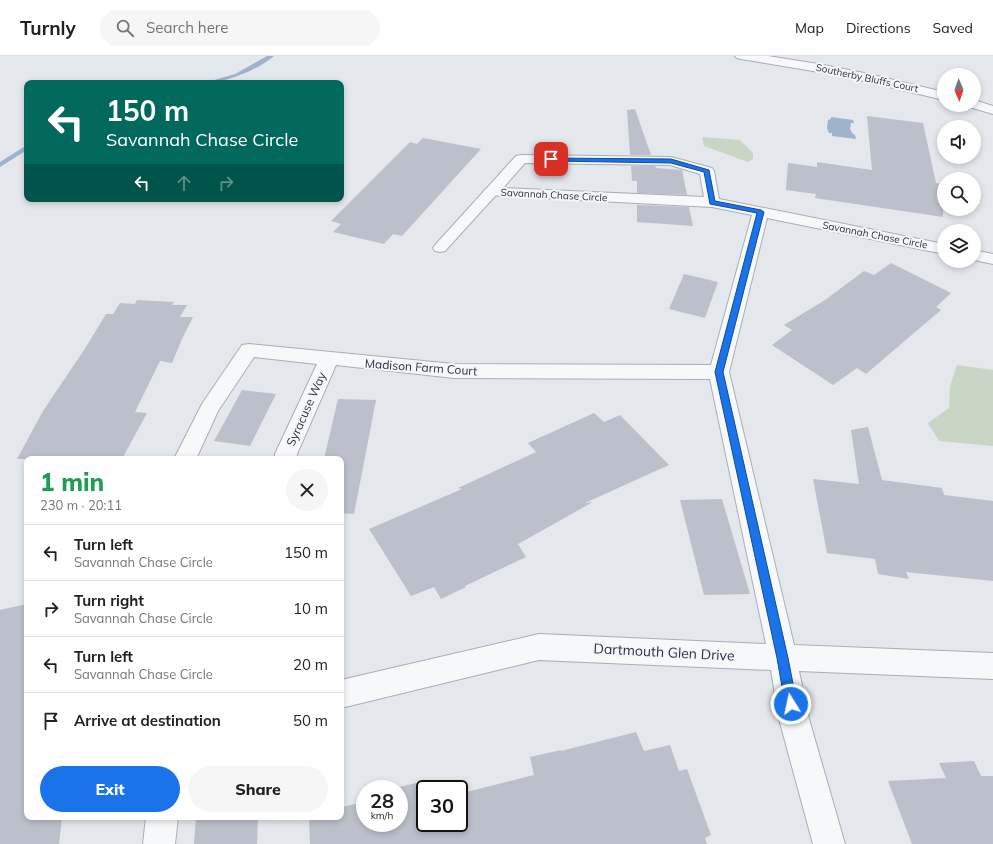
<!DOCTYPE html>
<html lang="en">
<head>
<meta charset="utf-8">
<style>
	:root { --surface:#fff; --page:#f6f6f6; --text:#202124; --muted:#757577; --line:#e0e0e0; --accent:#1a73e8 }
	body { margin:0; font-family:Mulish,sans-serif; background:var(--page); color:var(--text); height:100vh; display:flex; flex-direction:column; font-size:15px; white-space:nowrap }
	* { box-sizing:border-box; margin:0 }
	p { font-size:13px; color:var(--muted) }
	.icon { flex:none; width:22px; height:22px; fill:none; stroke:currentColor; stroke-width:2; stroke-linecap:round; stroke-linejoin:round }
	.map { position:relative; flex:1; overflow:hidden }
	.details { position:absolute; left:24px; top:400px; width:320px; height:364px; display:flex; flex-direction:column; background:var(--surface); border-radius:8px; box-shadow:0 2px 6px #0003 }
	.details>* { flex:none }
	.hud { position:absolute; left:24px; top:24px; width:320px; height:122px; border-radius:8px; box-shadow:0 2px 6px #0003; background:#00695c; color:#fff; overflow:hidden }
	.needle { width:26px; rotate:178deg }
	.controls { position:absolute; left:937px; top:12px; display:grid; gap:8px }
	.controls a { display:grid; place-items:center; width:44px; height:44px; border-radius:50%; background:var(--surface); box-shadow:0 2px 6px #0003; font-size:20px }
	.speed { position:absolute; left:356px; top:724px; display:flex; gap:8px; font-size:20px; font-weight:700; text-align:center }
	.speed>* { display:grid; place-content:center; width:52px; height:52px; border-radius:50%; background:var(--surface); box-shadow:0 2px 6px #0003; line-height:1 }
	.speed small { font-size:10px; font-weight:400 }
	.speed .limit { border:2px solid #111; border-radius:6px; background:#fff; color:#111 }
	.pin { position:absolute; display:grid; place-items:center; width:34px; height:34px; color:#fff; margin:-17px; border-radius:8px; box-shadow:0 2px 6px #0006 }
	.me { position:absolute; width:44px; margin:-22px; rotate:350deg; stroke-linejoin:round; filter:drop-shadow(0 0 3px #0008) }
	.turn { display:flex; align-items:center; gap:14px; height:84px; padding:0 16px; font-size:18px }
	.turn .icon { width:52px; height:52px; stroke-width:2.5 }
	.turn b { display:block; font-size:28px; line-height:34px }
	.lanes { display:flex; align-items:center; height:38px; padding:0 16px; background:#0003; justify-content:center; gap:20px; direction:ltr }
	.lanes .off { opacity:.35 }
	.round { display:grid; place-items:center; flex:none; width:42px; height:42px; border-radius:21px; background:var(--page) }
	.summary { display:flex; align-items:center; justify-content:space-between; height:68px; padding:0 16px }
	h1 { font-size:24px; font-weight:800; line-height:30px; color:#1e9e55 }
	.cta { display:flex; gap:8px; margin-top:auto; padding:8px 16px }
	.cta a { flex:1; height:46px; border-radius:24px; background:var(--accent); color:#fff; font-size:16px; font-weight:800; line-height:46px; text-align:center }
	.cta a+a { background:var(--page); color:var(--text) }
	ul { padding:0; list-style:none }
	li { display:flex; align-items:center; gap:12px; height:56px; padding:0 16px; border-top:1px solid var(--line) }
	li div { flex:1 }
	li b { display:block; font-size:15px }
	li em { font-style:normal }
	header { display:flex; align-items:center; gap:24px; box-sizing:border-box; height:56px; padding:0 20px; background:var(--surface); border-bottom:1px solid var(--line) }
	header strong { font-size:19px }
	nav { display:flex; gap:22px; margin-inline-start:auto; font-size:14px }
	.search { width:280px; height:36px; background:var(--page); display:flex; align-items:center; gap:10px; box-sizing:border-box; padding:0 14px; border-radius:22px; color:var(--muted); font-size:15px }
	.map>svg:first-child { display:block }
</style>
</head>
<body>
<header>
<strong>Turnly</strong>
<div class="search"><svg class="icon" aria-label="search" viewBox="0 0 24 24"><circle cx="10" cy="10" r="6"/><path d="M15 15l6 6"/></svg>Search here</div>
<nav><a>Map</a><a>Directions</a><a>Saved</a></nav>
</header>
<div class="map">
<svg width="993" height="788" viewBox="0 0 993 788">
	<rect width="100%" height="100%" fill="#e4e7ec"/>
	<path fill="#c9d6c5" d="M702 81 740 84 753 97V103L748 106 704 90Z
		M957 309 993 314V390L939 385 928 367 949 352 950 330Z"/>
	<path fill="#9fb4cc" d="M831 61 853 64 854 67H851L850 73 853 78 855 79 856 83 832 80V77H829L827 72 828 64 831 63Z"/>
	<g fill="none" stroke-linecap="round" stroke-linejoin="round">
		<path fill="#9fb4cc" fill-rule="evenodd" d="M267 0H274C257 14 227 27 204 27L235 18Z
			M27 89V94L0 111V106Z"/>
	</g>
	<path fill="#bbc0ca" d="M635 53 651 99H630L627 54Z
		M867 60 923 67 936 127 944 128 943 161 815 142 816 138 786 134 788 107 817 111V106L872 114Z
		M423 82 481 93 402 180 393 178 384 188 333 176 341 168 331 165 410 86 417 88Z
		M631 110H655L656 112 682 114 687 139 637 137V125H632Z
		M637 149 689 151 693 170 637 166Z
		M891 207 951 237 936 251 941 254 866 318 857 312 833 329 772 289 792 274 784 269 825 244 864 215 874 219Z
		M684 218 718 226 705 262 669 253Z
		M137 244 174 246 172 249H187L180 261H193L182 283 172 307 160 305 135 356 147 357 122 403H17L43 355 86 291 106 258H113L120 247 135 248Z
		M242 334 276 338 250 390 214 385Z
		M338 343 376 344 354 458 341 457V403H324Z
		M594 357 604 366 620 359 669 409 585 447 593 446 518 488 526 501 465 530 466 531 441 543 434 531 411 540 369 473 462 433 458 432 536 396 528 387Z
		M868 371 882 424 942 432 944 439 993 445V525L906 516 909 523 878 518 875 503 827 497 813 423 859 428 851 374Z
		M722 443 750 538 704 539 680 444Z
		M27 548V761H62L59 788H0V554Z
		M636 676 644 695 670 689 679 715 687 713 711 779 705 782 707 788H310L309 761H341V751L365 746V767H399V733H391L425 725V767H459V738L534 719 530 701 561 694V695Z
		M974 705 981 720H993V788H912L888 725 946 722 939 707Z
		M196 761H258L257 788H194Z"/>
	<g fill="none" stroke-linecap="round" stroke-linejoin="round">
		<defs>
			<path id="lane" d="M491 132 496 133 498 136 496 139 445 195 440 196 435 195 433 192 435 189 486 133Z"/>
			<path id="street" d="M735 0H768L818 8 869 18 944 36V44L843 20 741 3 737 2Z
				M974 44 993 50V58L969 51 968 49H974Z
				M521 99 671 101 712 112 714 115 719 143 944 188V198L767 162 729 316 794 589 993 597V623L799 615 809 663 845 788H813L779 663 771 614 539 604 341 652V624L539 578 766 588 710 323 454 322 336 309 297 398V403H275V398L317 308 254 301 218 355 196 403H174L202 348 242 289 249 288 454 308 711 309 752 159 712 151 486 139 483 136 486 133 516 100ZM525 107 670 109 700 118 704 141 503 132Z
				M974 194 993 198V208L974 204Z
				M146 761H178L175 788H143Z"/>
		</defs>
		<use href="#lane" stroke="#a9aeb7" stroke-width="2"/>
		<use href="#street" stroke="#a9aeb7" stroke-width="2"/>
		<use href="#lane" fill="#f7f8fa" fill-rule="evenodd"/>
		<use href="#street" fill="#f7f8fa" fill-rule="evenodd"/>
	</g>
	<path fill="#1a73e8" stroke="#114b97" d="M549 102 671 103 709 114 715 145 761 154 764 156 723 316 788 602 797 648 795 652 791 654 787 652 785 648 777 602 715 316 757 157 710 148 704 116 671 107 551 105H549Z"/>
	<g text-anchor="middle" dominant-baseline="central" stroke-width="4" stroke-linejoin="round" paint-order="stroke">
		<g font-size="10" fill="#2b3445" stroke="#f4f6f9">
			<text transform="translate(867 22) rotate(12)">Southerby Bluffs Court</text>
			<text transform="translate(554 139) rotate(3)">Savannah Chase Circle</text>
			<text transform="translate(875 179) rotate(11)">Savannah Chase Circle</text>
		</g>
		<g font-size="12" fill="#2b3445" stroke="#f4f6f9">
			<text transform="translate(421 311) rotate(4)">Madison Farm Court</text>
			<text transform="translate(306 353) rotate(-66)">Syracuse Way</text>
		</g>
		<g font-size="14" fill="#2b3445" stroke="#f4f6f9">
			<text transform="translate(664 596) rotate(3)">Dartmouth Glen Drive</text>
		</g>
	</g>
</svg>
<div class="controls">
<a><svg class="needle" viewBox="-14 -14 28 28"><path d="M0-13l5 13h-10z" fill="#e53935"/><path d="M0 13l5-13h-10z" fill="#757577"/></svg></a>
<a><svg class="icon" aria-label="sound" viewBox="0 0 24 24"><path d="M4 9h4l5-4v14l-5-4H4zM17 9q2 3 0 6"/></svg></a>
<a><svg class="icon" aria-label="search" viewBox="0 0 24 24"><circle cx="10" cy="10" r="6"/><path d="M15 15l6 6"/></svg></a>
<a><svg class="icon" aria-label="layers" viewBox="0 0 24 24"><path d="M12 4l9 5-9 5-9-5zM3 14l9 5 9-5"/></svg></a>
</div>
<div class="speed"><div>28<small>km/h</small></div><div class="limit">30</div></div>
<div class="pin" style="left:551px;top:103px;background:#d93025"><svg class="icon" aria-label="arrive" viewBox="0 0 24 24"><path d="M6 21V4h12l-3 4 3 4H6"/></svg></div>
<svg class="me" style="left:791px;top:648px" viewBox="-20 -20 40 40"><circle r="17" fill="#1a73e8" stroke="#fff" stroke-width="3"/><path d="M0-11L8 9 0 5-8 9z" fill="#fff"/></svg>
<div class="hud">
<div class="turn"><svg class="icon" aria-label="left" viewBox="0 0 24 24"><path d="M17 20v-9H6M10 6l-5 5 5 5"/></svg><div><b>150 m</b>Savannah Chase Circle</div></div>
<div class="lanes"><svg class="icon" aria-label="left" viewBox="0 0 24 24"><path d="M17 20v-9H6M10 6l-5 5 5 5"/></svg><svg class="icon off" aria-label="ahead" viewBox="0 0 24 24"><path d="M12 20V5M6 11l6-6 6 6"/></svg><svg class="icon off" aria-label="right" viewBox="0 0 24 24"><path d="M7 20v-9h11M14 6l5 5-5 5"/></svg></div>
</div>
<section class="details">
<div class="summary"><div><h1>1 min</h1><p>230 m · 20:11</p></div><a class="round"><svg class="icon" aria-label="close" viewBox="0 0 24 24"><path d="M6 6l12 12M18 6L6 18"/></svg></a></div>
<ul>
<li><svg class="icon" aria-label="left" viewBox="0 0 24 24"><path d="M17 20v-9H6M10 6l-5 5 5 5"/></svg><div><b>Turn left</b><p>Savannah Chase Circle</p></div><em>150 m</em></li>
<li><svg class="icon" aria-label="right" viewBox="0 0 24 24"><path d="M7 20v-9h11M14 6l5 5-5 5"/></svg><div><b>Turn right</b><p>Savannah Chase Circle</p></div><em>10 m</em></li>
<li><svg class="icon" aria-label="left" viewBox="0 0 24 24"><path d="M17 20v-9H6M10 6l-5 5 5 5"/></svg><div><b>Turn left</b><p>Savannah Chase Circle</p></div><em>20 m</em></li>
<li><svg class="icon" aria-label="arrive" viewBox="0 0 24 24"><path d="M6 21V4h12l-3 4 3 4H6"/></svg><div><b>Arrive at destination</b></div><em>50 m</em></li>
</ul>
<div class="cta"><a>Exit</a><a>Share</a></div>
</section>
</div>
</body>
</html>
